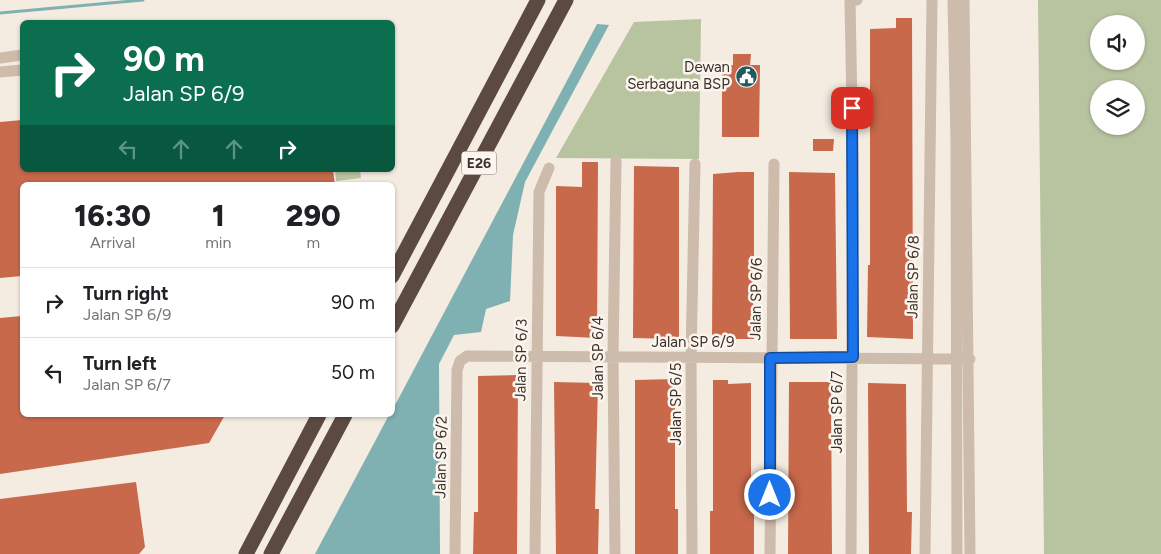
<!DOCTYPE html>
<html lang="en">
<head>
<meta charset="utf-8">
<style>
	:root { --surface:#fff; --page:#f6f6f6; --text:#202124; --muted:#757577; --line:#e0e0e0 }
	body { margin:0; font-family:Figtree,sans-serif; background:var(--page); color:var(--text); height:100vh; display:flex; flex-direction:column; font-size:19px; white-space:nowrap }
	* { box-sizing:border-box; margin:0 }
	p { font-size:16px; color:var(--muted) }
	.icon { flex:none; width:28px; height:28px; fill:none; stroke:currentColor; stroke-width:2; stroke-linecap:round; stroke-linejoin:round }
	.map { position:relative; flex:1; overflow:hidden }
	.drawer { position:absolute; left:20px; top:182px; width:375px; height:235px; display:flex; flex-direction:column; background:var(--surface); border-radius:8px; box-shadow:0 1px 4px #0004 }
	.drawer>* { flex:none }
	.guide { position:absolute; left:20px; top:20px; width:375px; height:152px; border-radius:8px; box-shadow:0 1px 4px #0004; background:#0b6e4f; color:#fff; overflow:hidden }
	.fabs { position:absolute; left:1090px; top:15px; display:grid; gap:10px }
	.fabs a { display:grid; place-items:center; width:55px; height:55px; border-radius:50%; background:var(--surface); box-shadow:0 1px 4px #0004; font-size:25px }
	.pin { position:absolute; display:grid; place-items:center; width:42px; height:42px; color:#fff; margin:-21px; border-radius:10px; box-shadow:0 2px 8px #0006 }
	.me { position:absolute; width:55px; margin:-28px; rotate:0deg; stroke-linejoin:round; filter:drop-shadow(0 0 4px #0008) }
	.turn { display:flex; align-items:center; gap:18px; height:105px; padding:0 20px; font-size:22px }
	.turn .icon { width:65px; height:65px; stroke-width:2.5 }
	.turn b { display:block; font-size:35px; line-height:42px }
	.lanes { display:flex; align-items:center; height:48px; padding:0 20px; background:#0003; justify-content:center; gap:25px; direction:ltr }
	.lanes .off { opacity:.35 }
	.eta { display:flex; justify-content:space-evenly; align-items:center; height:85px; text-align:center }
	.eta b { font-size:30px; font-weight:800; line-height:35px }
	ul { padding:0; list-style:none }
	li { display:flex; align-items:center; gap:15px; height:70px; padding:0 20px; border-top:1px solid var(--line) }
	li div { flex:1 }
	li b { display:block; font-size:19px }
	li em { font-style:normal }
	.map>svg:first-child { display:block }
</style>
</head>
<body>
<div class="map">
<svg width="1161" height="554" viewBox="0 0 1161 554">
	<rect width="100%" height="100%" fill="#f4ebe1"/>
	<path fill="#b8c4a0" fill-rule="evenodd" d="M1038 0H1161V554H1044ZM1099 24H1136V61H1099ZM1099 89H1136V126H1099Z
		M701 19 699 159 556 158 634 22Z
		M335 170H360L361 178 336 181Z"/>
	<path fill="#7fb0b2" d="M597 24 609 25 525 182 513 235 510 301 486 309 481 332 454 335 439 364 440 554H315L389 415H392L393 409Z"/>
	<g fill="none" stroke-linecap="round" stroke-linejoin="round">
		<path stroke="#7fb0b2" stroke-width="3" d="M0 13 143 0"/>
	</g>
	<path fill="#c8694b" d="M896 18H912L913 339 867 337 868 265H870V29L896 28Z
		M733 54H751L750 65H760L759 137H722V65H733Z
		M22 120V170H333L335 185H22V276L0 278V122Z
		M813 139H834L833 151H813Z
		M582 162H598L597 338 556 336V186L582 187Z
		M634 166 679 167V339L633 338Z
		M738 172H754V256H752L754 339H712L713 174Z
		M789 172 835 173 837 339H790Z
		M22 316V415H225L209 443 0 474V318Z
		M518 375 517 554H473L474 512H478V376Z
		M675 379V509H678V554H635V380Z
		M713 380H728V384L751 383V512H754V554H710V511H713Z
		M554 382 598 383 595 509H599L598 554H556Z
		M789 382H831L832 554H788Z
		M868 383 906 384 907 512H912L911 554H869Z
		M136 482 145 547 139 554H0V499Z"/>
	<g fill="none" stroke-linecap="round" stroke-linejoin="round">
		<path stroke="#cdbbac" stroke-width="11" d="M953 0 956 140 957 554
			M964 0 970 554
			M0 58 22 55
			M0 72 22 70
			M455 554 457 370 460 361 467 356 970 359
			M535 554 539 192 549 168
			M615 554 613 357 616 161
			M692 554 691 357 695 164
			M770 554 774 164
			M851 554 853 162 850 1 857 0
			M925 554 932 0"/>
		<path stroke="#5c4a42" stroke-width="15" d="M392 276 538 0
			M392 326 566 0
			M246 554 319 415
			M271 554 345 415"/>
	</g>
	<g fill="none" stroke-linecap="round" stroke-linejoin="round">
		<defs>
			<path id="route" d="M770 495V358L853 357 852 108"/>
		</defs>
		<use href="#route" stroke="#114b97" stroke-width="12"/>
		<use href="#route" stroke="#1a73e8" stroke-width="9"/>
	</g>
	<defs>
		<symbol id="civic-disc" viewBox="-11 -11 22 22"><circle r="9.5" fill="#1f5a5e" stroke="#fbf5ee"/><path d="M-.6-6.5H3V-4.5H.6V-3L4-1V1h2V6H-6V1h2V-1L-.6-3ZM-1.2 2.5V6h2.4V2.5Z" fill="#fff"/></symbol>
	</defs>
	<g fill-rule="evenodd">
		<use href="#civic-disc" x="734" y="64" width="25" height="25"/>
	</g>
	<g text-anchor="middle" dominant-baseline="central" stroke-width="5" stroke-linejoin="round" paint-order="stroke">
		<rect fill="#fbf5ee" stroke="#756b66" stroke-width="1" x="461.5" y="151.5" width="35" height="23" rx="4"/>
		<g font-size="14" font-weight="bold" fill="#3b302b">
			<text x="479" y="163">E26</text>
		</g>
		<g font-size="15" fill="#3b302b" stroke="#fbf5ee" text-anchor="end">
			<text x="730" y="67">Dewan<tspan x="730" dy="17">Serbaguna BSP</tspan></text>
		</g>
		<g font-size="15" fill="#3b302b" stroke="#fbf5ee">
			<text transform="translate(913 277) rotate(-89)">Jalan SP 6/8</text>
			<text transform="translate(756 299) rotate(-89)">Jalan SP 6/6</text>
			<text x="693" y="342">Jalan SP 6/9</text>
			<text transform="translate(598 358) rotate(-90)">Jalan SP 6/4</text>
			<text transform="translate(521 360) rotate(-89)">Jalan SP 6/3</text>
			<text transform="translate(676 404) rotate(-90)">Jalan SP 6/5</text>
			<text transform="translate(837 412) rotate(-90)">Jalan SP 6/7</text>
			<text transform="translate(441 457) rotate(-89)">Jalan SP 6/2</text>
		</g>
	</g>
</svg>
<div class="fabs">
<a><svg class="icon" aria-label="sound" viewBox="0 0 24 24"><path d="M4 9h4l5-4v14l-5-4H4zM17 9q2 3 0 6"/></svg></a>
<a><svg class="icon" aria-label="layers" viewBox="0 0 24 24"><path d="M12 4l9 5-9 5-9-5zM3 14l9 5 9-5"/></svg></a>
</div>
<div class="pin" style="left:852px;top:108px;background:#d93025"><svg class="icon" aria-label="arrive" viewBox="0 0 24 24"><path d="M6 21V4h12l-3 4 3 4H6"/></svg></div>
<svg class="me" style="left:770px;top:495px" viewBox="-20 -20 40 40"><circle r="17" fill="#1a73e8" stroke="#fff" stroke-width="3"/><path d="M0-11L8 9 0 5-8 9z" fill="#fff"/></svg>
<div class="guide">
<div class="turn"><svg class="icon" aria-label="right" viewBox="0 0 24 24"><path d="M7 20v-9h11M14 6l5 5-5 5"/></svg><div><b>90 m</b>Jalan SP 6/9</div></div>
<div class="lanes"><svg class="icon off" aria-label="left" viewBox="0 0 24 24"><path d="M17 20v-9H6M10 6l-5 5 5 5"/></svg><svg class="icon off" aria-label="ahead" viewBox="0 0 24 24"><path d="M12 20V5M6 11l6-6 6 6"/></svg><svg class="icon off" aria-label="ahead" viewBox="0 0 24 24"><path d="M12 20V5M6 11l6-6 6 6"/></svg><svg class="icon" aria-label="right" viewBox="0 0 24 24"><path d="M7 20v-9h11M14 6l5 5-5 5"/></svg></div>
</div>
<section class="drawer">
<div class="eta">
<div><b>16:30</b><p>Arrival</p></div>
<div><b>1</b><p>min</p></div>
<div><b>290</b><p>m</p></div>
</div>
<ul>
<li><svg class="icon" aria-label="right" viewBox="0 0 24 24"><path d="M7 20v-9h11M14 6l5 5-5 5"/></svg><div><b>Turn right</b><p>Jalan SP 6/9</p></div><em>90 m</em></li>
<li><svg class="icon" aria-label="left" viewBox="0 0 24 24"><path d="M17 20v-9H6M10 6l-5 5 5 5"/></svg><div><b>Turn left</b><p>Jalan SP 6/7</p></div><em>50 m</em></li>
</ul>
</section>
</div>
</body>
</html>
